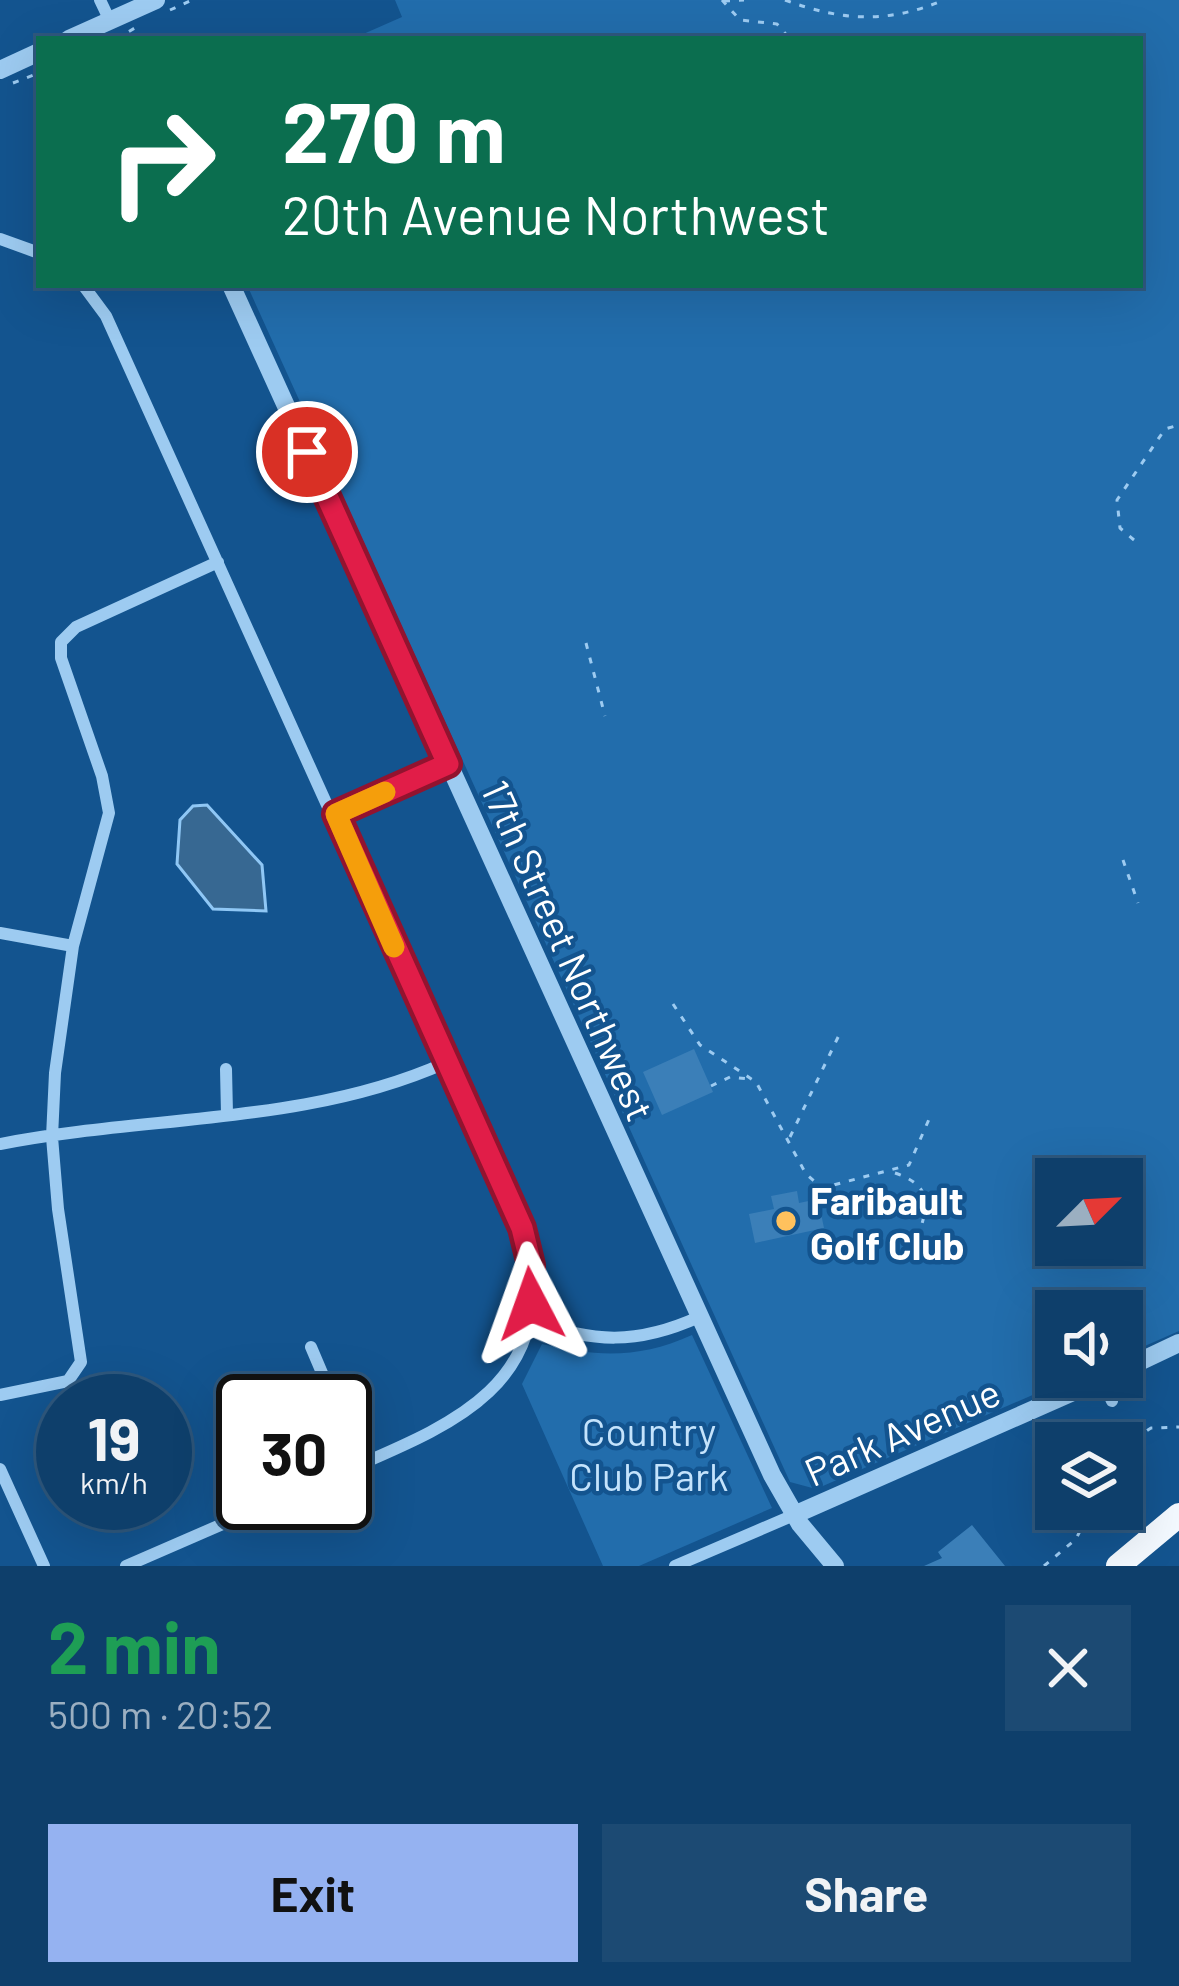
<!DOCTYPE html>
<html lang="en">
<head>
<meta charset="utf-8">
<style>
	:root { --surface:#0e3f6b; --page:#1c4a73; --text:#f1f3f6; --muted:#9bafc1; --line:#2e587e; --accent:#95b2f1 }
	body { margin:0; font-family:Barlow,sans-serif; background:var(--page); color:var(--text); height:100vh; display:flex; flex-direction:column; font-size:45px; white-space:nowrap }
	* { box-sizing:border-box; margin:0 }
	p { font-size:39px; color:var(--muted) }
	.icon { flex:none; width:66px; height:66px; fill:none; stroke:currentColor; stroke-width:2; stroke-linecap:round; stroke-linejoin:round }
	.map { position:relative; height:1566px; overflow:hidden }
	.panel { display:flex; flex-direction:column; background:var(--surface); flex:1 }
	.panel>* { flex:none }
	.top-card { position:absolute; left:36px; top:36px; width:1107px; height:252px; border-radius:0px; box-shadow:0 12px 48px #0002,0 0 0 3px var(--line); background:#0b6e4f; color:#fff; overflow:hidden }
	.needle { width:78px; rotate:66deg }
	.buttons { position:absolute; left:1035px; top:1158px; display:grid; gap:24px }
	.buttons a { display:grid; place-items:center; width:108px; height:108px; border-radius:0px; background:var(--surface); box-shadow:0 12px 48px #0002,0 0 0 3px var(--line); font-size:60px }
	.speed { position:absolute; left:36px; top:1374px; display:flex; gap:24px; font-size:60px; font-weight:700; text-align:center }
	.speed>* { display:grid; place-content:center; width:156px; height:156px; border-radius:50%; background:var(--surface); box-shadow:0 12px 48px #0002,0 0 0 3px var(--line); line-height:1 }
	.speed small { font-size:30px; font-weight:400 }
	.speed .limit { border:6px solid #111; border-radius:18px; background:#fff; color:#111 }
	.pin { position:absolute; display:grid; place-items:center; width:102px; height:102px; color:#fff; margin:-51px; border:6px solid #fff; border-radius:50%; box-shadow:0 3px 12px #0007 }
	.me { position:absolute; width:132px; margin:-66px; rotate:356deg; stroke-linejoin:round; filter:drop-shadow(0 0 9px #0008) }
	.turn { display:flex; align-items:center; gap:42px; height:252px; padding:0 48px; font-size:54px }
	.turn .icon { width:156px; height:156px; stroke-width:2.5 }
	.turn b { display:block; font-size:84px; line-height:102px }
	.round { display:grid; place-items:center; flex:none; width:126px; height:126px; border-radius:0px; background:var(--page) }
	.overview { display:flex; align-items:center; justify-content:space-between; height:204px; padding:0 48px }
	h1 { font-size:72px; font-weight:700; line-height:90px; color:#1e9e55 }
	.primary-button { display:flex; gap:24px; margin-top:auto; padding:24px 48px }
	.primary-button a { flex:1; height:138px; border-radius:0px; background:var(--accent); color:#111; font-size:48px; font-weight:700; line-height:138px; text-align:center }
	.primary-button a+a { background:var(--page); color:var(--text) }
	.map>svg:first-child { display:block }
</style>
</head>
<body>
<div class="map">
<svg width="1179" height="1566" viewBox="0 0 1179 1566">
	<rect width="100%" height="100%" fill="#13548f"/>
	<path fill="#226dac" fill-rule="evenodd" d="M395 0H1179V1331L1122 1356V1311H1056V1377H1074L816 1489 790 1482 247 285H1140V39H352L402 17ZM1056 1179H1122V1245H1056Z
		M692 1335 772 1508 639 1566H603L522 1384 542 1344C597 1357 639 1359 692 1335Z"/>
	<path fill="#376892" stroke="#8fc7f5" stroke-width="3" d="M207 805 262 865 266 911 213 909 177 864 180 820 193 806Z"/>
	<path fill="#3b7fb8" d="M694 1049 713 1092 662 1115 643 1072Z
		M797 1191 799 1203 818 1199 824 1228 755 1243 749 1214 774 1209 771 1196Z
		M972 1525 1005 1566H924L942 1558 938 1552Z"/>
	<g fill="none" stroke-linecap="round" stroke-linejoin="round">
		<path stroke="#9dcbf1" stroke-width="3" stroke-dasharray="6 9" stroke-linecap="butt" d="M722 0 740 20 777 24 790 39
			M785 0C842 21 887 24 944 0
			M724 1 744 0
			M170 10 192 0
			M116 39 140 25
			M13 83 39 73
			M1140 212 1143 210
			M1134 540 1120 528 1117 500 1165 429 1179 425
			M586 643 605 716
			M1123 860 1138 903
			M673 1004 700 1045 756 1082 806 1174 822 1188 909 1165 930 1117
			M711 1086 730 1077 749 1079
			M790 1137 841 1031
			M895 1173C944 1190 920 1217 916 1250
			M1122 1447 1151 1428 1179 1427
			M1044 1566 1076 1539 1091 1509"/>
		<path stroke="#9dcbf1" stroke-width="12" d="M100 0 110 21
			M0 239 39 253
			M83 285 106 316 530 1254C552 1389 446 1427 345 1471
			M336 814 448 764
			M0 933 73 946
			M226 1069 227 1114
			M0 1144C148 1115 306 1125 445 1063
			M529 1320C593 1343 637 1345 699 1317
			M311 1347 334 1401
			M1102 1379 1112 1401
			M0 1395 68 1381 81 1362 58 1209 52 1137 55 1073 73 946 109 813 102 776 61 658V642L76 627 218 562
			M345 1426 361 1464
			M0 1469 44 1566
			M126 1566 271 1503
			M675 1566 794 1515"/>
		<path stroke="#9dcbf1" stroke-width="18" d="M69 39 156 0
			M0 70 39 52
			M231 285 772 1475 800 1524 835 1566
			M1122 1370 1179 1343
			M794 1515 1107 1377"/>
		<path stroke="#f3f9ff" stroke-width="24" d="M1118 1566 1179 1515"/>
	</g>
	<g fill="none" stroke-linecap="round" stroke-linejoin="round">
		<defs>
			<path id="route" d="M307 452 448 764 336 814 522 1228 531 1265V1304"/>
		</defs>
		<use href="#route" stroke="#92132f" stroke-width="30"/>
		<use href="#route" stroke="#e11d48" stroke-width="21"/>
		<path stroke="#f59e0b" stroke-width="21" d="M385 792 336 814 394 947"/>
	</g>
	<circle fill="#ffc15d" stroke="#13548f" stroke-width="4.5" cx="786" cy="1221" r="12"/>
	<g text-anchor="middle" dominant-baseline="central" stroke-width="9" stroke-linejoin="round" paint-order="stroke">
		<g font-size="39" fill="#fff" stroke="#13548f">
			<text transform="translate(569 950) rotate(66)">17th Street Northwest</text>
			<text transform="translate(902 1431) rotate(-24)">Park Avenue</text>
		</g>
		<g font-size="39" font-weight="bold" fill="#fff" stroke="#13548f" text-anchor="start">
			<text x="810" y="1199">Faribault<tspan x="810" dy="45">Golf Club</tspan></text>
		</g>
		<g font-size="39" fill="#c4e3fc" stroke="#13548f">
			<text x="649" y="1430">Country<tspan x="649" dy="45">Club Park</tspan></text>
		</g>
	</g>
</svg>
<div class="buttons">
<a><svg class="needle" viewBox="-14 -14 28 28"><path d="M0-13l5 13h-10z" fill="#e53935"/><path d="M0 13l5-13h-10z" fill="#9bafc1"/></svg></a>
<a><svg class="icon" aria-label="sound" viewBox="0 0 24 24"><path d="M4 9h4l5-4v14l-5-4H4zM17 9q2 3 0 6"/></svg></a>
<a><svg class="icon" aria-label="layers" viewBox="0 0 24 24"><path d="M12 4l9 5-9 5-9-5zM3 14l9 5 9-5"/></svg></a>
</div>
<div class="speed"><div>19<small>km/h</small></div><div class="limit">30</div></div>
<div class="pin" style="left:307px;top:452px;background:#d93025"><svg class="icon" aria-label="arrive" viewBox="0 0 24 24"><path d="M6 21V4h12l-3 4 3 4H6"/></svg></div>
<svg class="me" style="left:531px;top:1304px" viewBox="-20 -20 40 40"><path d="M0-17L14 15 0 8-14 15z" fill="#e11d48" stroke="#fff" stroke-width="4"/></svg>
<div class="top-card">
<div class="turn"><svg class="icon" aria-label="right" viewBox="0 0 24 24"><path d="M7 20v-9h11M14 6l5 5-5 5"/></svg><div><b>270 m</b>20th Avenue Northwest</div></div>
</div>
</div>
<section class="panel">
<div class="overview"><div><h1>2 min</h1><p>500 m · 20:52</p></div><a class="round"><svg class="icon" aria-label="close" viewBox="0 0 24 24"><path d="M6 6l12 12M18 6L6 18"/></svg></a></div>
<div class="primary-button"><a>Exit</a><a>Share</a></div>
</section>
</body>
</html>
